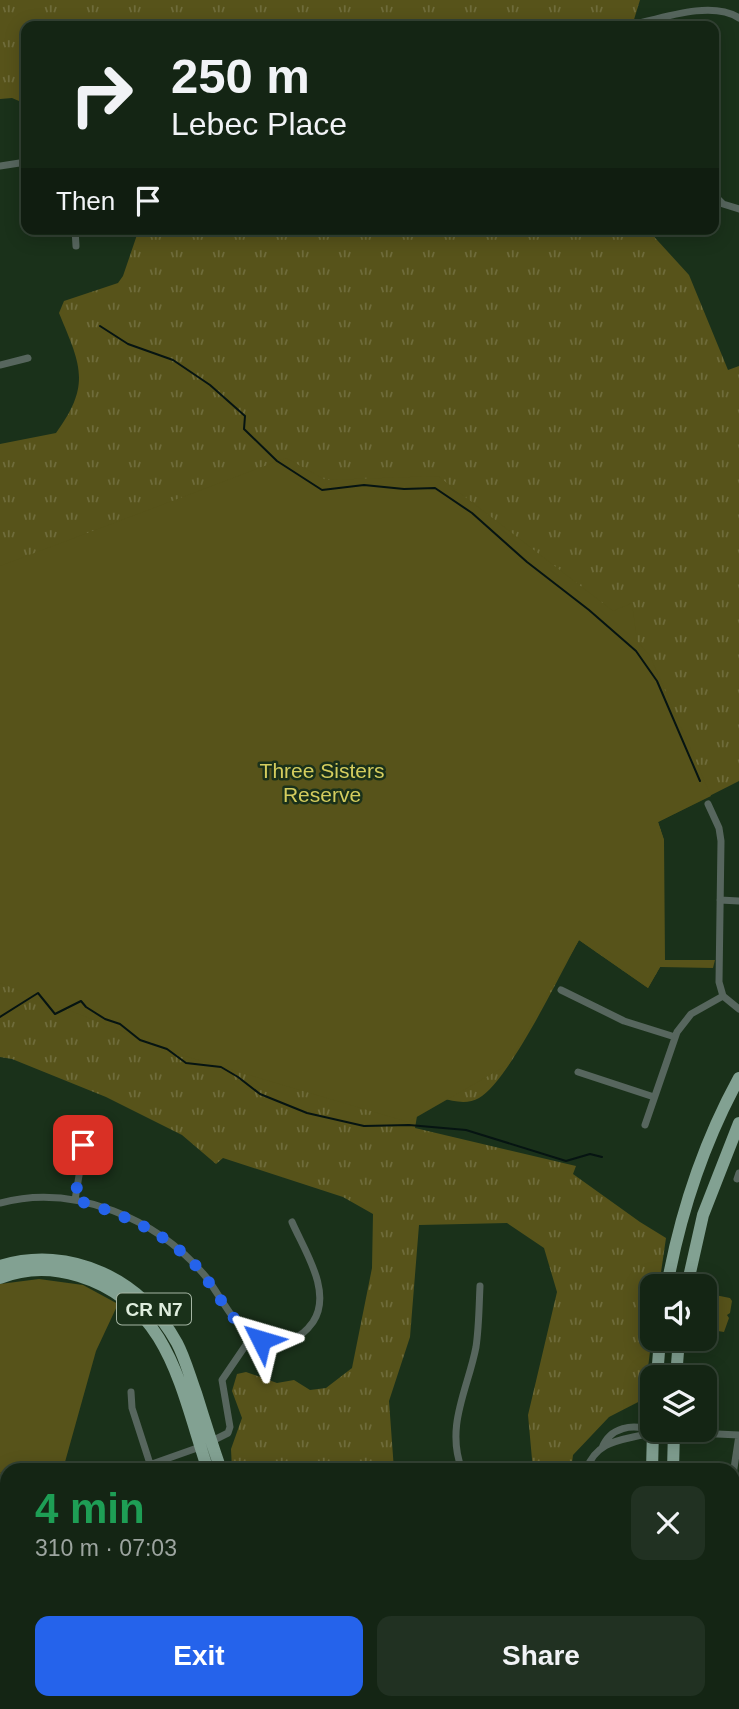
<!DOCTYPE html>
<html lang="en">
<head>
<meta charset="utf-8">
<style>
	:root { --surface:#142514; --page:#213122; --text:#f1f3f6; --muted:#9da5a0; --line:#334234; --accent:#2563eb }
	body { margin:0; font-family:Helvetica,sans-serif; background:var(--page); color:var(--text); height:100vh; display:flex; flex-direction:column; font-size:26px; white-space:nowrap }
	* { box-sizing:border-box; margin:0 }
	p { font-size:23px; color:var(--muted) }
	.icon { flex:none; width:38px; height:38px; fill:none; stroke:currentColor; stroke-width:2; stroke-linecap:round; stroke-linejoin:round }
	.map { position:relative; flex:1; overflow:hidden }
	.sheet { position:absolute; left:0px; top:1463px; width:740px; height:247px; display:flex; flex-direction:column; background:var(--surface); border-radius:21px 21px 0 0; box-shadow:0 4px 18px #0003,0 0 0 2px var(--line) }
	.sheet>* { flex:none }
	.top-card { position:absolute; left:21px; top:21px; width:698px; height:214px; border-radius:14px; box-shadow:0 4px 18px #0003,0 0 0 2px var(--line); background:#142514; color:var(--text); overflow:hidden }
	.fabs { position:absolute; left:640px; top:1274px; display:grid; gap:14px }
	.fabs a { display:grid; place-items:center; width:77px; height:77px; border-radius:14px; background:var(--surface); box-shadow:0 4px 18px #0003,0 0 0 2px var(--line); font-size:35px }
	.pin { position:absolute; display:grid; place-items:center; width:60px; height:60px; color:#fff; margin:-30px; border-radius:14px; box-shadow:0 4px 10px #0006 }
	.me { position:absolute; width:77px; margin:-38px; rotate:310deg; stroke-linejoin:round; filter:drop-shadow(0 0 5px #0008) }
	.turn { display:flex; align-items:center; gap:24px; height:147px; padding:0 35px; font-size:32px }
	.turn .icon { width:91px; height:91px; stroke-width:2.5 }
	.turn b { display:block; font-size:49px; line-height:60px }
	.then { display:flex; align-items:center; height:66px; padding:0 35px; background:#0003; gap:14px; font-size:26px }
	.round { display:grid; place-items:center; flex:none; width:74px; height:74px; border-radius:14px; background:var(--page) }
	.headline { display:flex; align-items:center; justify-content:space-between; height:119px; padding:0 35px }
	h1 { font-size:42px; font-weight:600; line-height:52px; color:#1e9e55 }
	.action { display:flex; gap:14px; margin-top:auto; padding:14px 35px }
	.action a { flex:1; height:80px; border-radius:14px; background:var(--accent); color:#fff; font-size:28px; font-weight:600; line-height:80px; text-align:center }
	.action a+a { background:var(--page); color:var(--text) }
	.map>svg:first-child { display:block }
</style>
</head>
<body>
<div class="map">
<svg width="739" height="1709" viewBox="0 0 739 1709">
	<defs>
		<pattern id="grass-tufts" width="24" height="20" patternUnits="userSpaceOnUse" patternTransform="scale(1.75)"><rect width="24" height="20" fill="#57531a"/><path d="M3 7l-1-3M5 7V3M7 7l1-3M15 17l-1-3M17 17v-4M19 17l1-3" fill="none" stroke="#6f6c3b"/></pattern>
	</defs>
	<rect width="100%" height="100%" fill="#1a311a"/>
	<path fill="url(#grass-tufts)" d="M0 0H640L632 26H26V104L12 98 0 99Z
		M139 229H647L689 275 728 370 739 366V781L658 822 664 840 660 967 648 988 579 940C560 974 509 1081 479 1098 462 1108 438 1096 421 1092L415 1128 576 1166 573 1174 640 1222 666 1238 659 1286H653V1328L644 1399 609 1417 573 1455 571 1470H533L528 1415 557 1292 544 1248 507 1223 419 1225 410 1337 389 1401 394 1470H232L231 1449 242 1418 232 1391 237 1374 246 1372 277 1383 294 1380 310 1390 326 1388 352 1368 372 1268 373 1214 343 1197 223 1158 216 1164 182 1135 106 1097 12 1059 0 1057V444L56 433C92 384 80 364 59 313L64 301 118 283 123 276Z
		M0 1472 7 1477V1703H85L83 1709H0Z"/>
	<path fill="#57531a" d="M286 458 326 480 438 476 613 611 632 603 637 641 650 656 711 796 658 822 664 840 665 960H715L713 968 660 967 648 988 579 940 509 1064 408 1122 185 1056 0 983V566Z
		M39 1279 83 1285 118 1304 96 1351 65 1462 45 1470H7V1477L0 1472V1284Z
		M705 1293 730 1298 732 1301 730 1313 727 1315 729 1318 724 1332 705 1329Z"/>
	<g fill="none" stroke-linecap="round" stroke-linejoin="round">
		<path stroke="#061412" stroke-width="2" d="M100 326 128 344 173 360 210 385 245 416 244 429 277 461 322 490 364 485 404 489 435 488 472 513 527 562 589 610 636 651 657 681 700 781
			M0 1017 38 993 55 1014 81 1001 86 1007 105 1019 120 1024 140 1040 167 1049 186 1063 221 1067 238 1077 260 1094 307 1113 364 1126 409 1125 466 1130 566 1161 590 1154 602 1157"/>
		<path stroke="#57665e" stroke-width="7" d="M632 25C662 18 712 0 739 18
			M0 166 26 162
			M714 195 723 204 739 209
			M75 229 76 246
			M0 365 28 358
			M708 804 719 828 721 841 719 982 723 996 739 1009
			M720 900 739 901
			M561 990 624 1021 675 1037
			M578 1072 654 1097
			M645 1125 677 1032 691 1014 723 996
			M737 1179 739 1173
			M75 1200 84 1145
			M0 1203C75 1183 158 1219 206 1277 219 1294 234 1325 251 1336 262 1343 281 1342 293 1338 302 1336 308 1329 313 1322 333 1292 304 1250 292 1222
			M131 1392 132 1408 152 1470
			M674 1432 739 1435
			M602 1448C610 1427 633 1423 652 1431
			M135 1470 200 1447 228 1433 230 1427 222 1380 252 1336
			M462 1470C445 1426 468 1389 476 1347 479 1327 479 1306 480 1286
			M586 1470C598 1437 626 1441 653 1432
			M733 1475 739 1435
			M733 1588 735 1592
			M733 1654H739
			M218 1703 219 1709
			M451 1703 452 1709
			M129 1709 130 1703
			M574 1709 576 1703
			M717 1709 720 1703"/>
		<path stroke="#82a192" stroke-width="12" d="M0 1266C70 1244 143 1280 177 1343 185 1358 190 1377 196 1393 204 1419 212 1444 221 1470
			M0 1278C25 1268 53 1268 79 1276 170 1304 181 1391 208 1470
			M667 1286C680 1215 704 1142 739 1078
			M687 1286 703 1215 739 1123
			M657 1377 660 1339
			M676 1377 679 1339
			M652 1470 653 1430
			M673 1470 674 1430
			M282 1703 284 1709
			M295 1703 297 1709
			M647 1709V1703
			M665 1709V1703"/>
	</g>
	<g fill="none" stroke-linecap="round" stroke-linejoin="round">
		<path stroke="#2563eb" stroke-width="12" stroke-dasharray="0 21.6" d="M83 1145 75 1200C121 1213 164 1231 197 1267 217 1289 234 1330 261 1340"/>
	</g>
	<g text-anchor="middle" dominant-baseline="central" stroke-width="5" stroke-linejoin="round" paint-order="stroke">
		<rect fill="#1a311a" stroke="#a4b5a3" stroke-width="2" x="117" y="1293.5" width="74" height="31" rx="5"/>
		<g font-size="19" font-weight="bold" fill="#dfedde">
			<text x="154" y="1309">CR N7</text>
		</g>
		<g font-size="21" fill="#d4cd5e" stroke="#1a311a">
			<text x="322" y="770">Three Sisters<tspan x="322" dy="24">Reserve</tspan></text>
		</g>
	</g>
</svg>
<div class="fabs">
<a><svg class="icon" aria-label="sound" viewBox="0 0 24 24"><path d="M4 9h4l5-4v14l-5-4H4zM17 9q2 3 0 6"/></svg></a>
<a><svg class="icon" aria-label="layers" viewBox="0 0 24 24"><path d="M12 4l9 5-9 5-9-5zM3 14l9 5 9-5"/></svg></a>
</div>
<div class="pin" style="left:83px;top:1145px;background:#d93025"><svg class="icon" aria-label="arrive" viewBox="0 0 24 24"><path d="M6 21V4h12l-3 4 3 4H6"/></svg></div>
<svg class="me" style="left:261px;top:1340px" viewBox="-20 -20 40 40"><path d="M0-17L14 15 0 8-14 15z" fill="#2563eb" stroke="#fff" stroke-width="4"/></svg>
<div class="top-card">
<div class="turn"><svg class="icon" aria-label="right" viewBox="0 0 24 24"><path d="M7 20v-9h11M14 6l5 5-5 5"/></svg><div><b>250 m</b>Lebec Place</div></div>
<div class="then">Then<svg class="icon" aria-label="arrive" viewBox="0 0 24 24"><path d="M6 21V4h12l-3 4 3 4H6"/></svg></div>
</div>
<section class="sheet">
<div class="headline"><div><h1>4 min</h1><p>310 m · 07:03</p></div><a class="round"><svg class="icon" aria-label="close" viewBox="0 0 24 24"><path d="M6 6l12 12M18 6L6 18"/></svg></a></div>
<div class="action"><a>Exit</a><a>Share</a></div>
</section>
</div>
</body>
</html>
